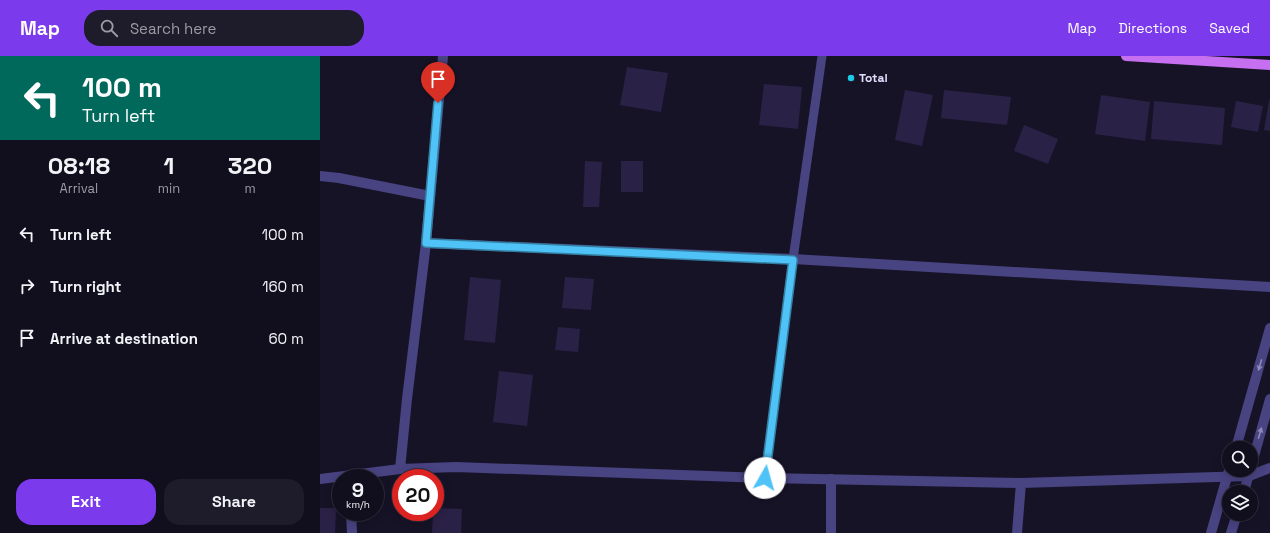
<!DOCTYPE html>
<html lang="en">
<head>
<meta charset="utf-8">
<style>
	:root { --surface:#110e1d; --page:#1e1c2a; --text:#f1f3f6; --muted:#9c9ca4; --line:#302e3b; --accent:#7c3aed }
	body { margin:0; font-family:"Space Grotesk",sans-serif; background:var(--page); color:var(--text); height:100vh; display:flex; flex-direction:column; font-size:15px; white-space:nowrap }
	* { box-sizing:border-box; margin:0 }
	p { font-size:13px; color:var(--muted) }
	.icon { flex:none; width:22px; height:22px; fill:none; stroke:currentColor; stroke-width:2; stroke-linecap:round; stroke-linejoin:round }
	.map { position:relative; flex:1; overflow:hidden }
	.panel { display:flex; flex-direction:column; background:var(--surface); width:320px }
	.panel>* { flex:none }
	.hud { background:#00695c; color:#fff; overflow:hidden }
	.controls { position:absolute; left:902px; top:385px; display:grid; gap:8px }
	.controls a { display:grid; place-items:center; width:36px; height:36px; border-radius:50%; background:var(--surface); box-shadow:0 2px 10px #0003,0 0 0 1px var(--line); font-size:20px }
	.speed { position:absolute; left:12px; top:413px; display:flex; gap:8px; font-size:20px; font-weight:700; text-align:center }
	.speed>* { display:grid; place-content:center; width:52px; height:52px; border-radius:50%; background:var(--surface); box-shadow:0 2px 10px #0003,0 0 0 1px var(--line); line-height:1 }
	.speed small { font-size:10px; font-weight:400 }
	.speed .limit { border:6px solid #d22; background:#fff; color:#111 }
	.pin { position:absolute; display:grid; place-items:center; width:34px; height:34px; color:#fff; margin:-41px -17px; border-radius:50% 50% 50% 0; rotate:-45deg; box-shadow:0 0 4px #0007 }
	.pin .icon { rotate:45deg }
	.me { position:absolute; width:44px; margin:-22px; rotate:7deg; stroke-linejoin:round; filter:drop-shadow(0 0 3px #0008) }
	.turn { display:flex; align-items:center; gap:14px; height:84px; padding:0 16px; font-size:18px }
	.turn .icon { width:52px; height:52px; stroke-width:2.5 }
	.turn b { display:block; font-size:28px; line-height:34px }
	.eta { display:flex; justify-content:space-evenly; align-items:center; height:68px; text-align:center }
	.eta b { font-size:24px; font-weight:600; line-height:28px }
	.primary-button { display:flex; gap:8px; margin-top:auto; padding:8px 16px }
	.primary-button a { flex:1; height:46px; border-radius:16px; background:var(--accent); color:#fff; font-size:16px; font-weight:600; line-height:46px; text-align:center }
	.primary-button a+a { background:var(--page); color:var(--text) }
	ul { padding:0; list-style:none }
	li { display:flex; align-items:center; gap:12px; height:52px; padding:0 16px }
	li div { flex:1 }
	li b { display:block; font-size:15px }
	li em { font-style:normal }
	header { display:flex; align-items:center; gap:24px; box-sizing:border-box; height:56px; padding:0 20px; background:var(--accent); color:#fff }
	header strong { font-size:19px }
	nav { display:flex; gap:22px; margin-inline-start:auto; font-size:14px }
	.search { width:280px; height:36px; background:var(--page); display:flex; align-items:center; gap:10px; box-sizing:border-box; padding:0 14px; border-radius:16px; color:var(--muted); font-size:15px }
	main { display:flex; flex:1; min-height:0 }
	.map>svg:first-child { display:block }
</style>
</head>
<body>
<header>
<strong>Map</strong>
<div class="search"><svg class="icon" aria-label="search" viewBox="0 0 24 24"><circle cx="10" cy="10" r="6"/><path d="M15 15l6 6"/></svg>Search here</div>
<nav><a>Map</a><a>Directions</a><a>Saved</a></nav>
</header>
<main>
<section class="panel">
<div class="hud">
<div class="turn"><svg class="icon" aria-label="left" viewBox="0 0 24 24"><path d="M17 20v-9H6M10 6l-5 5 5 5"/></svg><div><b>100 m</b>Turn left</div></div>
</div>
<div class="eta">
<div><b>08:18</b><p>Arrival</p></div>
<div><b>1</b><p>min</p></div>
<div><b>320</b><p>m</p></div>
</div>
<ul>
<li><svg class="icon" aria-label="left" viewBox="0 0 24 24"><path d="M17 20v-9H6M10 6l-5 5 5 5"/></svg><div><b>Turn left</b></div><em>100 m</em></li>
<li><svg class="icon" aria-label="right" viewBox="0 0 24 24"><path d="M7 20v-9h11M14 6l5 5-5 5"/></svg><div><b>Turn right</b></div><em>160 m</em></li>
<li><svg class="icon" aria-label="arrive" viewBox="0 0 24 24"><path d="M6 21V4h12l-3 4 3 4H6"/></svg><div><b>Arrive at destination</b></div><em>60 m</em></li>
</ul>
<div class="primary-button"><a>Exit</a><a>Share</a></div>
</section>
<div class="map">
<svg width="950" height="477" viewBox="0 0 950 477">
	<rect width="100%" height="100%" fill="#171327"/>
	<path fill="#2a2146" d="M307 11 348 17 341 56 300 49Z
		M444 28 482 31 478 73 439 69Z
		M585 34 613 39 602 90 575 84Z
		M624 34 691 41 687 69 621 62Z
		M781 39 830 46 825 85 775 78Z
		M949 44H950V75L944 74Z
		M834 45 905 52 902 89 831 83Z
		M916 45 943 50 938 76 911 71Z
		M704 69 738 83 728 108 694 95Z
		M265 105 282 106 279 151H263Z
		M301 105H323V136H301Z
		M150 221 181 224 175 287 144 284Z
		M245 221 274 223 271 254 242 252Z
		M238 271 260 273 258 296 235 294Z
		M179 315 213 319 207 370 173 366Z
		M0 452H16L15 477H0Z
		M115 452 142 453 141 477H112L113 456H115Z"/>
	<g fill="none" stroke-linecap="round" stroke-linejoin="round">
		<path stroke="#484381" stroke-width="9" d="M445 422 473 203 502 0"/>
		<path stroke="#484381" stroke-width="10" d="M0 120 19 122 110 140
			M106 187 473 203 950 231
			M80 413 87 343 106 187 123 0
			M0 423 80 413 136 411 445 422 701 427 929 420 950 412
			M511 423V477
			M31 456 32 477
			M697 477 701 427"/>
		<path stroke="#484381" stroke-width="10" d="M916 392 950 272
			M931 411 950 343
			M924 436 930 414
			M891 477 909 414
			M911 477 917 458"/>
		<path stroke="#c66ff0" stroke-width="10" d="M806 0 950 9"/>
	</g>
	<defs><path id="oneway-solid" d="M-6-.8H1V-3.2L6.5 0L1 3.2V.8H-6Z"/></defs>
	<g fill="#8d88b8">
		<use href="#oneway-solid" transform="translate(940 309) rotate(106)"/>
		<use href="#oneway-solid" transform="translate(940 377) rotate(-74)"/>
	</g>
	<g fill="none" stroke-linecap="round" stroke-linejoin="round">
		<defs>
			<path id="route" d="M118 47 106 187 473 204 445 422"/>
		</defs>
		<use href="#route" stroke="#337fa1" stroke-width="10"/>
		<use href="#route" stroke="#4fc3f7" stroke-width="7"/>
	</g>
	<circle fill="#1dcae7" stroke="#171327" stroke-width="1.5" cx="531" cy="22" r="4"/>
	<g text-anchor="middle" dominant-baseline="central" stroke-width="4" stroke-linejoin="round" paint-order="stroke">
		<g font-size="12" font-weight="bold" fill="#e2ddfb" stroke="#171327" text-anchor="start">
			<text x="539" y="22">Total</text>
		</g>
	</g>
</svg>
<div class="controls">
<a><svg class="icon" aria-label="search" viewBox="0 0 24 24"><circle cx="10" cy="10" r="6"/><path d="M15 15l6 6"/></svg></a>
<a><svg class="icon" aria-label="layers" viewBox="0 0 24 24"><path d="M12 4l9 5-9 5-9-5zM3 14l9 5 9-5"/></svg></a>
</div>
<div class="speed"><div>9<small>km/h</small></div><div class="limit">20</div></div>
<div class="pin" style="left:118px;top:47px;background:#d93025"><svg class="icon" aria-label="arrive" viewBox="0 0 24 24"><path d="M6 21V4h12l-3 4 3 4H6"/></svg></div>
<svg class="me" style="left:445px;top:422px" viewBox="-20 -20 40 40"><circle r="19" fill="#fff"/><path d="M0-13L10 11 0 6-10 11z" fill="#4fc3f7"/></svg>
</div>
</main>
</body>
</html>
